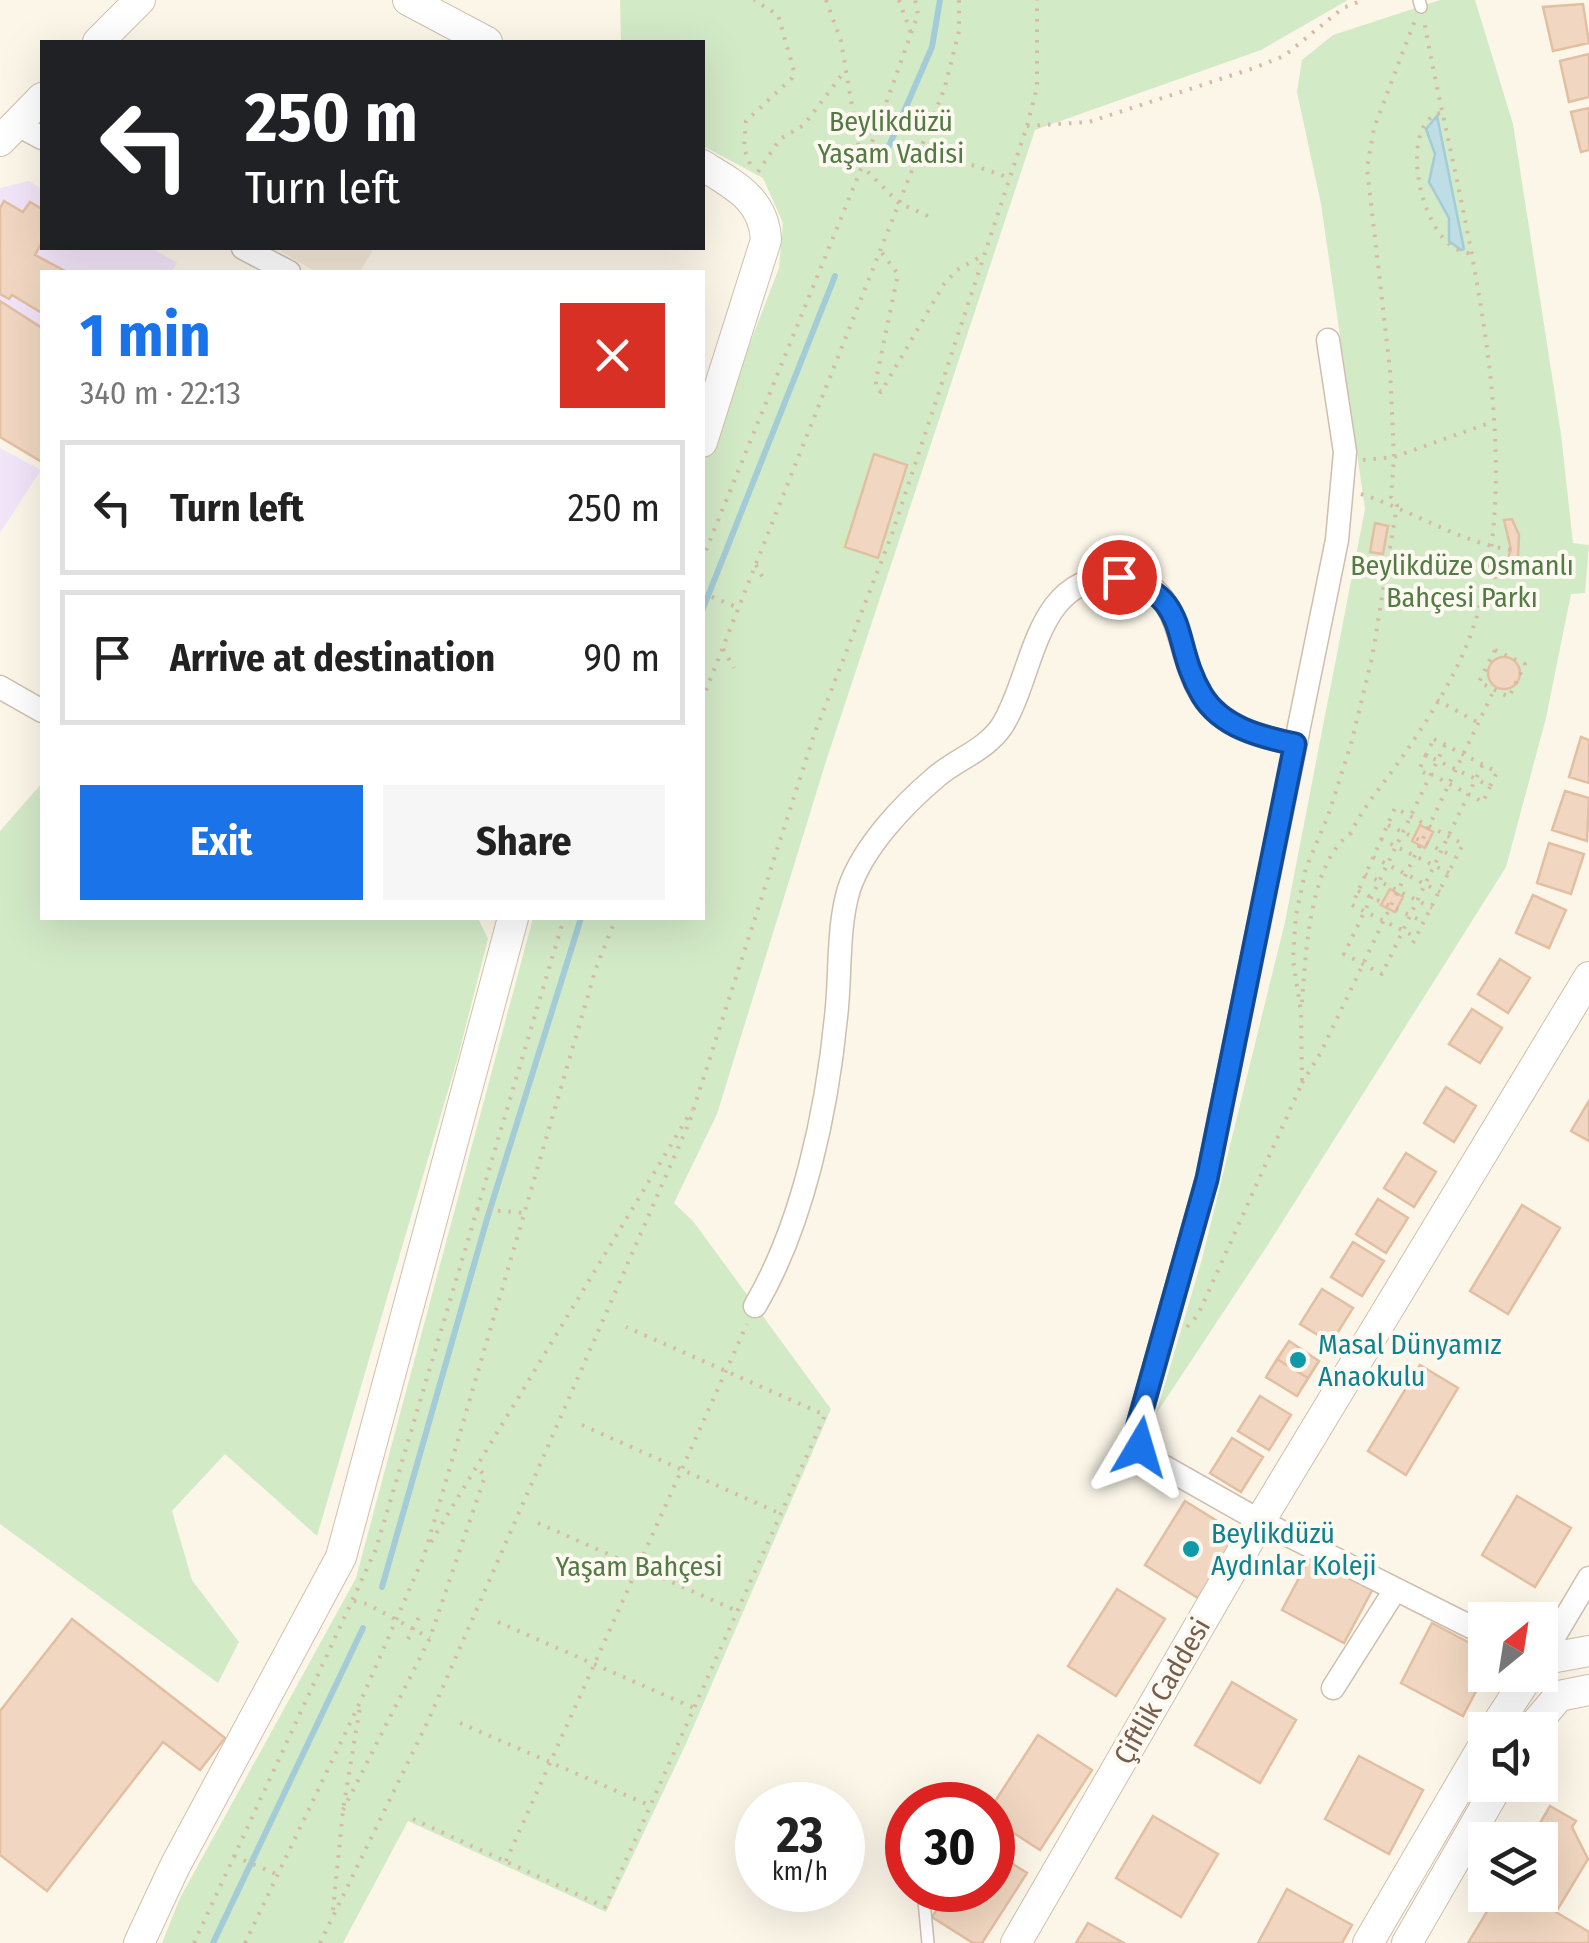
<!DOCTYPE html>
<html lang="en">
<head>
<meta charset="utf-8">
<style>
	:root { --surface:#fff; --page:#f6f6f6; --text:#222; --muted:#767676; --line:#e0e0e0; --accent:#1a73e8 }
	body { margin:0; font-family:"Fira Sans Condensed",sans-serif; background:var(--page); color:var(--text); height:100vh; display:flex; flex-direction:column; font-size:38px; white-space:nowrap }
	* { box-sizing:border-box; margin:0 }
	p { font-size:32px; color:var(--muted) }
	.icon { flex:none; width:55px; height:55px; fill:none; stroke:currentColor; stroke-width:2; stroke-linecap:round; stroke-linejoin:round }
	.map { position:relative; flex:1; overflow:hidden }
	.side { position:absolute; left:40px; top:270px; width:665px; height:650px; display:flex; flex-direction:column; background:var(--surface); border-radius:0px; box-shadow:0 10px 40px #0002 }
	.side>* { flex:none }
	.top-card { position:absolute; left:40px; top:40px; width:665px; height:210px; border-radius:0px; box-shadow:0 10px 40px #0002; background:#202124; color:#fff; overflow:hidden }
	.needle { width:65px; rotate:30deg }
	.tools { position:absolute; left:1468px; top:1602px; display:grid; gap:20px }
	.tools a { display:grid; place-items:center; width:90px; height:90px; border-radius:0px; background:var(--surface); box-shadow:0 10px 40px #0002; font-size:50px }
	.speed { position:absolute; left:735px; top:1782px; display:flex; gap:20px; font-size:50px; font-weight:700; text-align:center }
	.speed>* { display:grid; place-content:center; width:130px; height:130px; border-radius:50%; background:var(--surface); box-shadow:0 10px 40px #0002; line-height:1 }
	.speed small { font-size:25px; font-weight:400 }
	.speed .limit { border:15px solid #d22; background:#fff; color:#111 }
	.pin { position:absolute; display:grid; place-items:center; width:85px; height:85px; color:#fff; margin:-42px; border:5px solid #fff; border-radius:50%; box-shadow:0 2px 10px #0007 }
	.me { position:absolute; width:110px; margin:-55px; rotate:7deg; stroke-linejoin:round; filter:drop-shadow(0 0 8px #0008) }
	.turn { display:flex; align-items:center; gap:35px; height:210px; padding:0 40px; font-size:45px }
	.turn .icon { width:130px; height:130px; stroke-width:2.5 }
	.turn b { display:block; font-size:70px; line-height:85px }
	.round { display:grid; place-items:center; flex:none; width:105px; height:105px; border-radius:0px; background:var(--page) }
	.head { display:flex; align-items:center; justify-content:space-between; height:170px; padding:0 40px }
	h1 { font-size:60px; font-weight:700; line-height:75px; color:var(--accent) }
	.button { display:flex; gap:20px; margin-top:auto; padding:20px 40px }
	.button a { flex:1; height:115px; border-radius:0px; background:var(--accent); color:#fff; font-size:40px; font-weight:700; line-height:115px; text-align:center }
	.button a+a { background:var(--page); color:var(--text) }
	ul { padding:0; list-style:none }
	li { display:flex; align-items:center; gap:30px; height:135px; margin:0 20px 15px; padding:0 20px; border:5px solid var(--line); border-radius:0px }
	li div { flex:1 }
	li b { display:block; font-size:38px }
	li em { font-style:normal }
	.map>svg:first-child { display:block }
</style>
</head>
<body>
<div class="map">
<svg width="1589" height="1943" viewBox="0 0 1589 1943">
	<rect width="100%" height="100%" fill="#fcf6e9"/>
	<path fill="#f3e8d8" d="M275 248H374L360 272H316Z"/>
	<path fill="#f3e5f9" d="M29 181 42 189V248H152L177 263 171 272H42V328L0 302V188Z
		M0 448 41 470 0 533Z"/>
	<path fill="#d3eac7" d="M620 0H1348L1261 50 1035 130 828 755 717 1114 674 1203 693 1221 831 1409 685 1746 606 1912 408 1821 343 1943H162L180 1898 356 1578 533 918H702L703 465 779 268 783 223 763 178 703 146 702 42H621Z
		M1440 0H1475L1513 124 1561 434 1573 543 1589 545 1585 593 1571 594 1546 718 1506 867 1269 1243 1156 1414 1202 1259 1285 922 1365 509 1321 204 1297 92 1302 60 1333 35Z
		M42 783V918H478L488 939 458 1057 317 1536 225 1454 172 1511 192 1580 239 1642 218 1683 0 1524V831Z"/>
	<path fill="#bedde5" stroke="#a4ccd7" stroke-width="2.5" d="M1437 116 1464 249 1461 250 1449 241V218L1429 182 1435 154 1426 129Z"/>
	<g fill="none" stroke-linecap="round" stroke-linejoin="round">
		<path stroke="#a4ccd7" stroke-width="6" d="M889 146 932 47 940 0
			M702 611 835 276
			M382 1587 487 1219 581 918
			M213 1943 363 1628"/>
	</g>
	<path fill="#f1d7c1" stroke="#e3bfa2" stroke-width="2.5" d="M1583 4 1589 43 1553 51 1543 7Z
		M1589 54V97L1569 102 1560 61Z
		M1589 108V150L1581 152 1571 112Z
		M4 201 23 212 30 202 42 209V242L35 255 67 272H42V313L12 295 9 299 0 294V208Z
		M0 301 42 328V462L0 437Z
		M874 454 907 465 878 558 845 547Z
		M1512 519 1519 535 1518 557 1514 566 1495 578 1492 568 1507 560 1511 550 1504 520Z
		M1375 523 1388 526 1383 554 1370 552Z
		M1488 673a16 16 0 1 1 32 0a16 16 0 1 1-32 0Z
		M1581 737 1589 740V783L1569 777Z
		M1565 791 1589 798 1587 841 1552 830Z
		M1420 825 1433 832 1425 848 1412 841Z
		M1549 843 1584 854 1571 894 1537 883Z
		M1390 889 1403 897 1395 912 1381 905Z
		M1533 895 1566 910 1549 948 1516 933Z
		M1500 959 1530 978 1508 1013 1478 994Z
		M1472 1009 1502 1028 1480 1063 1449 1044Z
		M1446 1087 1476 1106 1454 1142 1424 1123Z
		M1589 1101V1141L1571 1131Z
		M1406 1153 1436 1172 1414 1207 1384 1188Z
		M1378 1199 1408 1218 1386 1253 1356 1234Z
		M1522 1205 1560 1228 1508 1314 1470 1291Z
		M1353 1242 1384 1261 1362 1296 1331 1277Z
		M1322 1289 1353 1308 1331 1343 1300 1324Z
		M1289 1341 1319 1361 1297 1396 1266 1377Z
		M1289 1341 1319 1361 1308 1378 1277 1359Z
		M1277 1359 1308 1378 1297 1396 1266 1377Z
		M1420 1365 1458 1388 1406 1475 1368 1451Z
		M1260 1396 1291 1415 1269 1450 1238 1431Z
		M1232 1438 1263 1457 1241 1492 1210 1473Z
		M1517 1496 1571 1528 1535 1587 1482 1555Z
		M1185 1501 1238 1534 1198 1598 1145 1565Z
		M1314 1550 1376 1583 1344 1643 1282 1610Z
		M1117 1589 1165 1619 1116 1696 1068 1666Z
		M72 1619 225 1738 200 1770 163 1742 47 1891 0 1855V1711Z
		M1432 1623 1485 1651V1674L1463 1716 1401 1683Z
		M1232 1682 1296 1720 1260 1783 1195 1745Z
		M1038 1735 1092 1770 1040 1850 992 1819V1806Z
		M1359 1756 1423 1790 1389 1854 1325 1819Z
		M1550 1806 1576 1821 1572 1827 1588 1859 1556 1912 1589 1932V1943H1468L1497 1895H1540V1840H1530Z
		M1153 1816 1218 1854 1181 1917 1116 1878Z
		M992 1851 1027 1873 982 1943H973L932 1917 949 1890H992Z
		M1287 1889 1352 1925 1342 1943H1258Z
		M1088 1923 1124 1943H1076Z"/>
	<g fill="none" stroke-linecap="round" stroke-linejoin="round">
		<defs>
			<path id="lane" d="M1419 0 1421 7
				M923 1890 928 1943"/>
			<path id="street" d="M16 124 42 138
				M243 248 289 272
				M1328 340 1345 452 1337 540 1207 1179 1136 1432 1140 1447 1154 1461 1260 1521 1485 1634
				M0 687 42 711
				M755 1306C803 1225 827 1110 836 1017 841 976 837 928 849 889 863 847 903 805 936 777 957 759 986 750 1002 726 1035 674 1033 575 1118 577 1184 578 1175 657 1203 697 1224 728 1261 737 1295 744
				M1541 1659 1589 1578
				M1333 1688 1395 1590"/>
			<path id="secondary" d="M408 0 487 42
				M98 42 140 0
				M0 141 42 98
				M702 165C734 185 764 199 766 240L702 442
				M1540 1660 1589 1651
				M1493 1730 1529 1675
				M1530 1730 1559 1696 1589 1690
				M139 1943 175 1866 341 1557 513 918
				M1016 1943 1260 1521 1589 977
				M1368 1943 1485 1743
				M1407 1943 1498 1785"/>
		</defs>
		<use href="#lane" stroke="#cebeaf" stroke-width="14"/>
		<use href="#street" stroke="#cebeaf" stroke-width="25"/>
		<use href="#secondary" stroke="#d1bfac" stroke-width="32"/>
		<path stroke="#d6baa4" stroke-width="4" stroke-dasharray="2.5 8" stroke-linecap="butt" d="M826 0 841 41 862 166 899 203 928 216
			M899 0 911 33
			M1440 113C1395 125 1422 250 1469 253
			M1027 126 1089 122 1254 68 1284 56 1343 8 1363 0
			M922 148 1010 178
			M750 164 744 148 746 121 792 78 794 71 778 15 754 0
			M758 172 780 139 804 125 844 72
			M882 253 898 274 876 380V389L881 392 944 284 957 270 980 257
			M1363 460 1394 457 1492 422
			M1361 494C1411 510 1459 542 1511 550
			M702 560 874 137 918 14 915 0
			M756 565 765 582
			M702 593 739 608
			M723 649 734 668
			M1495 650 1525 664 1509 697 1479 682Z
			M702 700 945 87 959 31V0
			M1437 700 1477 722
			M1434 739 1497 772 1490 786 1426 755Z
			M702 742 704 744
			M1445 745 1344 954 1382 974 1483 764
			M1426 755 1419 770 1430 776
			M1431 774 1483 802 1490 787
			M1388 825 1455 857
			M1381 839 1449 873
			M1373 857 1440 892
			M1365 874 1432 908
			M1358 891 1424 922
			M1413 943 1463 844 1395 808 1352 905 1416 937
			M1302 1002C1306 953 1309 863 1351 833 1363 807 1381 787 1398 763 1426 723 1456 677 1472 631 1535 451 1457 203 1424 21
			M1302 1083 1320 1054 1494 690
			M477 1209 525 1213
			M1187 1327 1198 1315 1302 1083 1301 1012 1293 960 1296 915 1306 868 1328 816 1351 744 1372 658 1397 505 1391 497 1394 457 1390 370 1367 168 1374 128 1415 20
			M582 1425 781 1514
			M538 1523 737 1611
			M431 1542 692 1110
			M354 1601 367 1604 430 1638
			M498 1622 694 1708
			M408 1639 419 1617
			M460 1723 651 1806
			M343 1810 430 1638 485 1476 476 1466
			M413 1819 605 1907 825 1415 626 1327
			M234 1856 276 1874
			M506 1861 747 1324
			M333 1910 343 1810 360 1707
			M194 1943 376 1549 564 918
			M245 1943 362 1698 424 1556 596 968 616 918
			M320 1943 428 1721 689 1123 814 735 892 534 1027 126 1037 87V0"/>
		<use href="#lane" stroke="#fff" stroke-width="11"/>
		<use href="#street" stroke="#fff" stroke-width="22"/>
		<use href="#secondary" stroke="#fff" stroke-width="30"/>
	</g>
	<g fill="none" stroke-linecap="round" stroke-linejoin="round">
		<defs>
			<path id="route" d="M1119 577C1193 597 1170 642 1202 695 1221 727 1261 737 1295 744L1207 1179 1140 1417 1136 1432 1140 1447"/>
		</defs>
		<use href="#route" stroke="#114b97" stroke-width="25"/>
		<use href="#route" stroke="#1a73e8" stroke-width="18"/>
	</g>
	<g fill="#0f9aa8" stroke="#fef9f0" stroke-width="4">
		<circle cx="1298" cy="1360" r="10"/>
		<circle cx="1191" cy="1549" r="10"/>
	</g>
	<g text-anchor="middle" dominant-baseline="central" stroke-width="8" stroke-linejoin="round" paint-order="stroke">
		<g font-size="28" fill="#527b45" stroke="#fef9f0">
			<text x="891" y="121">Beylikdüzü<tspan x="891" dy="32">Yaşam Vadisi</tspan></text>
			<text x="1462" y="565">Beylikdüze Osmanlı<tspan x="1462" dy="32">Bahçesi Parkı</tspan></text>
			<text x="639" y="1566">Yaşam Bahçesi</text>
		</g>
		<g font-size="28" fill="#0d838f" stroke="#fef9f0" text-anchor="start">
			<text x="1318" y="1344">Masal Dünyamız<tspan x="1318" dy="32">Anaokulu</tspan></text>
			<text x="1211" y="1533">Beylikdüzü<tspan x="1211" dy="32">Aydınlar Koleji</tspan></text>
		</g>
		<g font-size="28" fill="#765e4d" stroke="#fef9f0">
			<text transform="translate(1162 1691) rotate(-60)">Çiftlik Caddesi</text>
		</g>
	</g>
</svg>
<div class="tools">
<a><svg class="needle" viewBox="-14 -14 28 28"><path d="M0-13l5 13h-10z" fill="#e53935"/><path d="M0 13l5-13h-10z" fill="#767676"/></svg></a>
<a><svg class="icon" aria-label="sound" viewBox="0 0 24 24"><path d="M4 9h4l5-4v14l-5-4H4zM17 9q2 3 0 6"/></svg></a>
<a><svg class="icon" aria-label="layers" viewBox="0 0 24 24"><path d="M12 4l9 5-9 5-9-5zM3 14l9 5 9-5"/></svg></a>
</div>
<div class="speed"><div>23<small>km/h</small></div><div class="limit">30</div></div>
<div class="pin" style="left:1119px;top:577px;background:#d93025"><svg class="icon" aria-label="arrive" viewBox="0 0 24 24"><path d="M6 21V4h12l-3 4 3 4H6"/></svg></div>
<svg class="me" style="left:1140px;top:1447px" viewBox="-20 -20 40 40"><path d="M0-17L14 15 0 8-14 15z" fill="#1a73e8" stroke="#fff" stroke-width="4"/></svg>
<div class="top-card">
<div class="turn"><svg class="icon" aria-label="left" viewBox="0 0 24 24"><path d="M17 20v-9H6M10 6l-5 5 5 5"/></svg><div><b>250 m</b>Turn left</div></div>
</div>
<section class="side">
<div class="head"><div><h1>1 min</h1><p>340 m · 22:13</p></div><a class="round" style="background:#d93025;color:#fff"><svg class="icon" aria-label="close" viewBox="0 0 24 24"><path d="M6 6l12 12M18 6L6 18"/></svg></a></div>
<ul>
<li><svg class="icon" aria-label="left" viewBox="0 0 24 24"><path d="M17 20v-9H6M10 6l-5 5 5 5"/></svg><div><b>Turn left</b></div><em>250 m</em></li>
<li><svg class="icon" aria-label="arrive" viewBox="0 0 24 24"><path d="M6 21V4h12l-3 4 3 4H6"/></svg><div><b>Arrive at destination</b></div><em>90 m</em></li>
</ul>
<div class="button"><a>Exit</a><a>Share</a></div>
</section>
</div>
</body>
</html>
